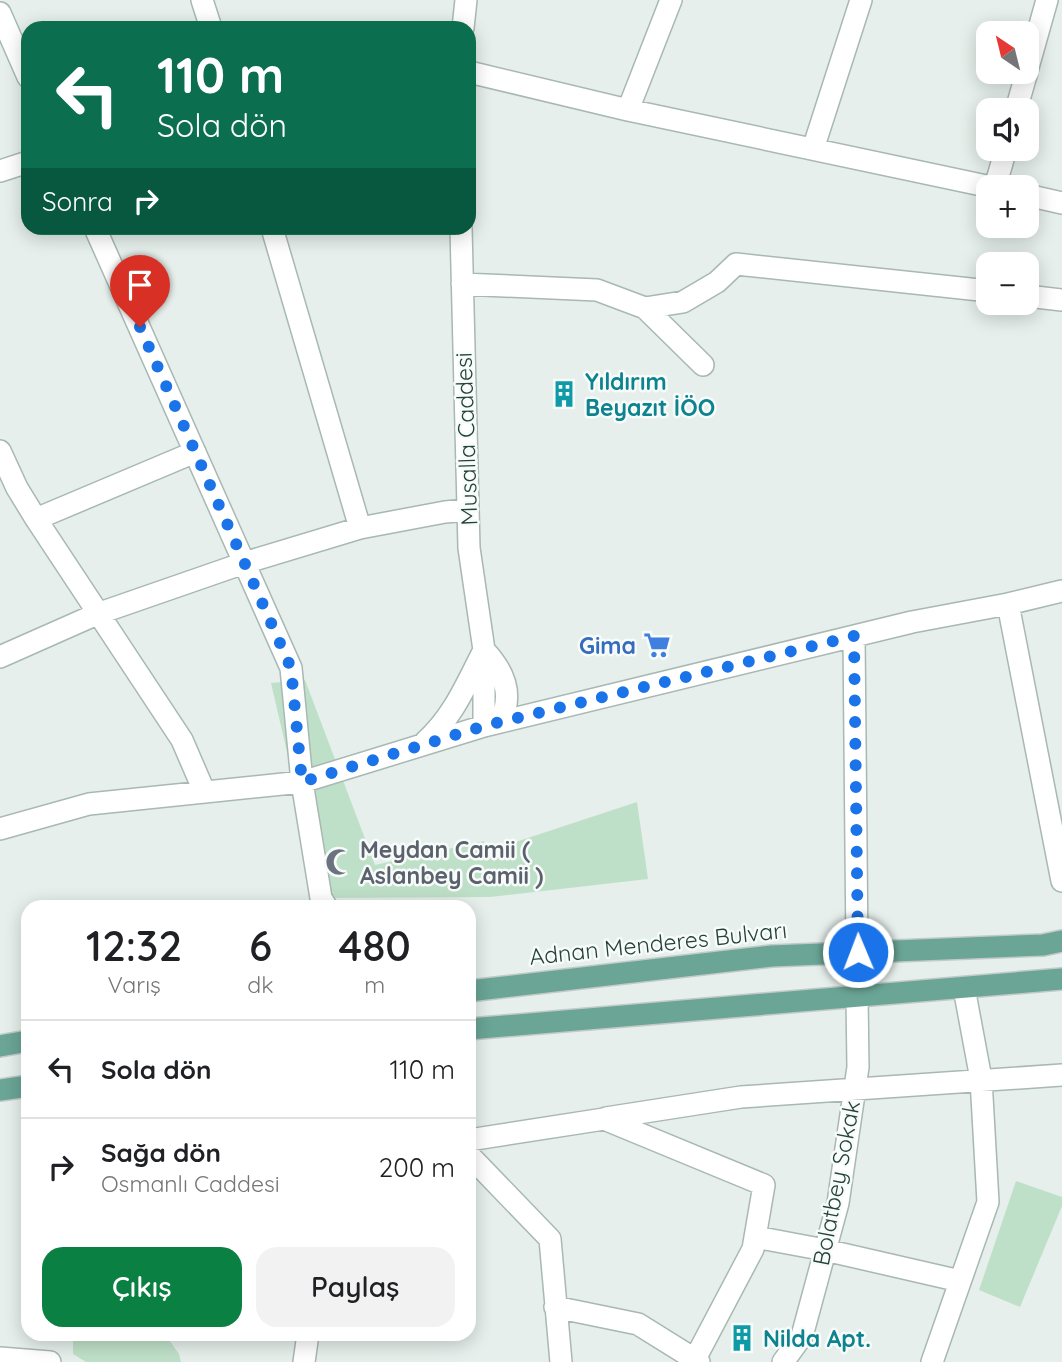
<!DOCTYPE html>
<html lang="tr">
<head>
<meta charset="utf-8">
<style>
	:root { --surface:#fff; --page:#f2f2f2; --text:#202124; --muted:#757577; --line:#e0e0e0; --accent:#0b8043 }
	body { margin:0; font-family:Quicksand,sans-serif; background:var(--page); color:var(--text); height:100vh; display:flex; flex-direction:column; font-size:26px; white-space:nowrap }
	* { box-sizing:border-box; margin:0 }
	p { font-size:23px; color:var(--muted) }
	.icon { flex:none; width:38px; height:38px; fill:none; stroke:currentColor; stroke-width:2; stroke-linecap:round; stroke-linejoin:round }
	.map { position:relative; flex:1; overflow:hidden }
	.details { position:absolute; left:21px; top:900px; width:455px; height:441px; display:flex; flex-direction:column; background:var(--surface); border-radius:21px; box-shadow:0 4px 18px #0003 }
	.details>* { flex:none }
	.banner { position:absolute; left:21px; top:21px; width:455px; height:214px; border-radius:21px; box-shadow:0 4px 18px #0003; background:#0b6e4f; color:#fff; overflow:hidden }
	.needle { width:46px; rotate:325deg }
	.tools { position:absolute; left:976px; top:21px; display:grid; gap:14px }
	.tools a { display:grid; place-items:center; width:63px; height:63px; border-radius:14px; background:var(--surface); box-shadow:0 4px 18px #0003; font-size:35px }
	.pin { position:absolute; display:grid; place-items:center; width:60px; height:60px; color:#fff; margin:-72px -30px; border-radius:50% 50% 50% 0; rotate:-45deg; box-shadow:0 0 7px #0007 }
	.pin .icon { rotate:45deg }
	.me { position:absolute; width:77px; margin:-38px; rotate:359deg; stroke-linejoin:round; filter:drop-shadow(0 0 5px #0008) }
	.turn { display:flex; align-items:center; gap:24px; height:147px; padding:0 21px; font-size:32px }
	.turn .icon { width:91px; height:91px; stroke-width:2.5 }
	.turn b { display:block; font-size:49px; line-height:60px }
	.then { display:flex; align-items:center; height:66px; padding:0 21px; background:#0003; gap:14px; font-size:26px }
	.eta { display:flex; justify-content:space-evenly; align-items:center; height:119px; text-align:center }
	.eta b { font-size:42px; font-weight:600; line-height:49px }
	.cta { display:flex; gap:14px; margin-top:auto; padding:14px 21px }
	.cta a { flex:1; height:80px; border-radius:21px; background:var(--accent); color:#fff; font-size:28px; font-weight:600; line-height:80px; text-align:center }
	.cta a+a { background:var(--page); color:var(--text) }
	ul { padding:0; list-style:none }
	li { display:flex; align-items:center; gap:21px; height:98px; padding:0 21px; border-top:2px solid var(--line) }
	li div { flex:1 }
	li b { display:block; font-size:26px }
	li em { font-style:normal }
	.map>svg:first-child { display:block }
</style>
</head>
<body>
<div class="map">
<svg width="1062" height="1362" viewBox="0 0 1062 1362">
	<rect width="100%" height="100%" fill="#e6efeb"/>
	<path fill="#bfe0c8" d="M305 680 375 865 484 841 485 852 637 802 648 879 490 897 321 898 271 683Z
		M1016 1181 1062 1197V1206L1020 1307 979 1290Z
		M73 1334H165L179 1354 181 1362H86L73 1354Z"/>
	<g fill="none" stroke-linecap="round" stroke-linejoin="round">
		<defs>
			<path id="minor" d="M202 0 211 28
				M0 13 28 77
				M463 28 466 0
				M1027 71 1047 0
				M469 72 628 110 991 187
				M628 110 671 0
				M1016 110 1027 72
				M813 149 861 0
				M0 171 28 162
				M995 187 1006 149
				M1027 195 1062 203
				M95 228 291 668 302 782 321 898 326 906
				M272 228 360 528
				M461 228 469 548 484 650V726
				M462 284 597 290 645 308 703 365
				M1027 296 1062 300
				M645 308 683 302 717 282 736 264 989 291
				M0 451 17 488 36 519 182 740 204 791
				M36 519 195 452
				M1008 604 1062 881
				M854 636 857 952
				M484 650C504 671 514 695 500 722
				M0 657 97 614 244 563 360 528 445 512 468 510
				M425 742C453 717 466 685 483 652
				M0 829 89 804 302 782 484 726 912 622 1008 604 1062 591
				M606 1118 741 1097 1062 1075
				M469 1140 604 1119 764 1185 753 1249 695 1359
				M469 1155 550 1239 561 1362
				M755 1237 825 1250 960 1281
				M555 1307 638 1324 699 1362
				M0 1358 50 1362
				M304 1362 308 1334
				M783 1362 802 1336 838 1203 858 1067 857 997
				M932 1362 988 1202 981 1079 964 988"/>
			<path id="major" d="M469 991 772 956 1043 945 1062 941
				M469 1029 1062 979
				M0 1046 28 1041
				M0 1090 28 1086"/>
		</defs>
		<use href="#minor" stroke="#a8b8b2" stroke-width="24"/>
		<use href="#major" stroke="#c2cac8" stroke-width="24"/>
		<use href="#minor" stroke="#fff" stroke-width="21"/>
		<use href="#major" stroke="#6aa596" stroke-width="21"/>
	</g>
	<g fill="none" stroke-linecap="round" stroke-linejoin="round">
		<path stroke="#1a73e8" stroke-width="12" stroke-dasharray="0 21.6" d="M140 327 291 668 302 782 484 726 854 636 858 952"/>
	</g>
	<defs>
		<symbol id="building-bare" viewBox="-9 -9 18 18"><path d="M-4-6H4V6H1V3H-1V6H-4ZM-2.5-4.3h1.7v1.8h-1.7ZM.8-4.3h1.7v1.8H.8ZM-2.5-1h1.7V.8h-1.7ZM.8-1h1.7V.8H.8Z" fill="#0f9aa8" stroke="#f7fbf9" stroke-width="2.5" paint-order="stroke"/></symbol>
		<symbol id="supermarket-bare" viewBox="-9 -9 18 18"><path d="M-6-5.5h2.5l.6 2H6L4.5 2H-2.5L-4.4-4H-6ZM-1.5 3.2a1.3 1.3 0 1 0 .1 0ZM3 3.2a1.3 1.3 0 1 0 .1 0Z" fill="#3f7fe0" stroke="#f7fbf9" stroke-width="2.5" paint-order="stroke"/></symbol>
		<symbol id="mosque-bare" viewBox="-9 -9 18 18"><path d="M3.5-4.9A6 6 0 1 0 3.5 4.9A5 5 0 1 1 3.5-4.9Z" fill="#6b7280" stroke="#f7fbf9" stroke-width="2.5" paint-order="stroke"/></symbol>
	</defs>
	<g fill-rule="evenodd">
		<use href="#building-bare" x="545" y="375" width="38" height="38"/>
		<use href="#supermarket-bare" x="638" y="626" width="38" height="38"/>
		<use href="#mosque-bare" x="320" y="843" width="38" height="38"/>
		<use href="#building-bare" x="723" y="1319" width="38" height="38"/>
	</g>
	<g text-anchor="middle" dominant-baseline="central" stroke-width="5" stroke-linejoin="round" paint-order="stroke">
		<g font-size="23" font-weight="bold" fill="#0d838f" stroke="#f7fbf9" text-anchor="start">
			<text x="585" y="381">Yıldırım<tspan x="585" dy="26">Beyazıt İÖO</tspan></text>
			<text x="763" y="1338">Nilda Apt.</text>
		</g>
		<g font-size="23" fill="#24423a" stroke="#f7fbf9">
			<text transform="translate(466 439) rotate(-92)">Musalla Caddesi</text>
			<text transform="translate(658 943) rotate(-6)">Adnan Menderes Bulvarı</text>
			<text transform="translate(836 1183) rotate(-79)">Bolatbey Sokak</text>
		</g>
		<g font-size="23" font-weight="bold" fill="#366cbe" stroke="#f7fbf9" text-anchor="end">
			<text x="636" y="645">Gima</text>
		</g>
		<g font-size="23" font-weight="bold" fill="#5b616d" stroke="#f7fbf9" text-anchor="start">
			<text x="360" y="849">Meydan Camii (<tspan x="360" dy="26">Aslanbey Camii )</tspan></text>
		</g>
	</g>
</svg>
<div class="tools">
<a><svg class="needle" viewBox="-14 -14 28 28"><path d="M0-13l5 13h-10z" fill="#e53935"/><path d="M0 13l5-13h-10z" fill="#757577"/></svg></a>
<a><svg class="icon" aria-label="sound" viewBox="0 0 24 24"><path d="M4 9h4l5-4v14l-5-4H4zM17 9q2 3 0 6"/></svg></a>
<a>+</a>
<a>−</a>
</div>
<div class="pin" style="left:140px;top:327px;background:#d93025"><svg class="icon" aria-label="arrive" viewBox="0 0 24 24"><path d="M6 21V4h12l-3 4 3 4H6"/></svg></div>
<svg class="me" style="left:858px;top:952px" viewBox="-20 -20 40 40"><circle r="17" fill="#1a73e8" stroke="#fff" stroke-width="3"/><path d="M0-11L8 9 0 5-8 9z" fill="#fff"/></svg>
<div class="banner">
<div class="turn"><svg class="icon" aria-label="left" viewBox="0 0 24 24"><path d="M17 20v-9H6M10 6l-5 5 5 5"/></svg><div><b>110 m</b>Sola dön</div></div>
<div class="then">Sonra<svg class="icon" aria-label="right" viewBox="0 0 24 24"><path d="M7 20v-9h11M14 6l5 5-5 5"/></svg></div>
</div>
<section class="details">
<div class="eta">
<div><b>12:32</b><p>Varış</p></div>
<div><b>6</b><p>dk</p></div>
<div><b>480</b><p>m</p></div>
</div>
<ul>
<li><svg class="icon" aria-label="left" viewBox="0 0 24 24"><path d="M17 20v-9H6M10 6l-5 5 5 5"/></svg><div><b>Sola dön</b></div><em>110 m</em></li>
<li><svg class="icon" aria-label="right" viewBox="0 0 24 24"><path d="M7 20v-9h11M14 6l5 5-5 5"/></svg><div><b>Sağa dön</b><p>Osmanlı Caddesi</p></div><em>200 m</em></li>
</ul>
<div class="cta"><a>Çıkış</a><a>Paylaş</a></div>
</section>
</div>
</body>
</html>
